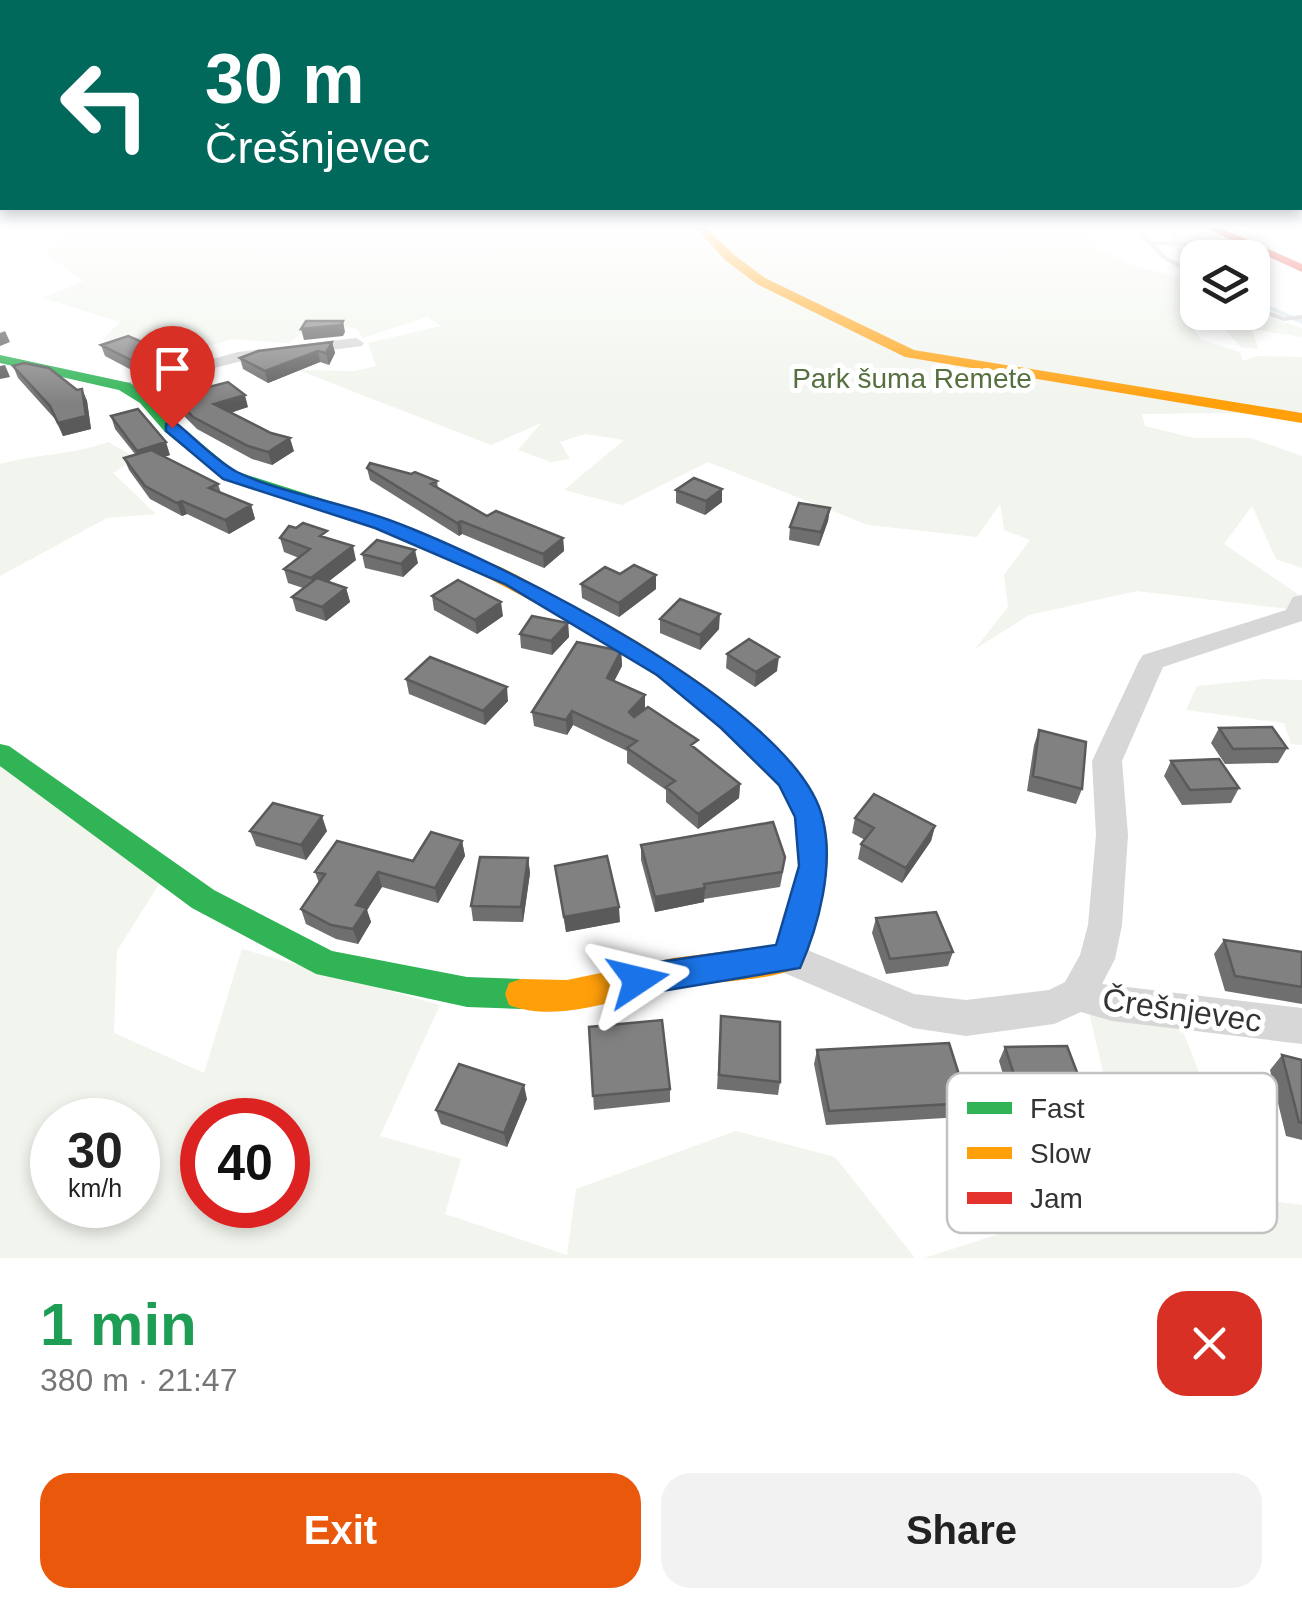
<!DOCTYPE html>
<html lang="en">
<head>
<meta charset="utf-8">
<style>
	:root { --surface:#fff; --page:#f2f2f2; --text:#222; --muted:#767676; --accent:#ea580c }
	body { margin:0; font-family:Arial,sans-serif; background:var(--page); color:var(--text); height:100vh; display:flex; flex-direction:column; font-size:38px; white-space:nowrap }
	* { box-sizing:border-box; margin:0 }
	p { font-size:32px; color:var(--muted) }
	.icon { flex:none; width:55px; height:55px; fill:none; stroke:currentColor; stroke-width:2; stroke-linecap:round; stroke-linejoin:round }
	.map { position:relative; height:1258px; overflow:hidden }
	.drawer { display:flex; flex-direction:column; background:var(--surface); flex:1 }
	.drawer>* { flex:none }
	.banner { position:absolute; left:0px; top:0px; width:1302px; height:210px; box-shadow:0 5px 15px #0003; background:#00695c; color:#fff; overflow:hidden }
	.tools { position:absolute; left:1180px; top:240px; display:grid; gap:20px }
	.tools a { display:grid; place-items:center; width:90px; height:90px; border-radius:20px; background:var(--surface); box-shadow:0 5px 15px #0003; font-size:50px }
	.speed { position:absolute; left:30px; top:1098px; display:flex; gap:20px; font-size:50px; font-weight:700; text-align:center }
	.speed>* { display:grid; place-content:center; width:130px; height:130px; border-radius:50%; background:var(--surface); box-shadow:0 5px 15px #0003; line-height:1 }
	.speed small { font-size:25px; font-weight:400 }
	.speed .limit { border:15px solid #d22; background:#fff; color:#111 }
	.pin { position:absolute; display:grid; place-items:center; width:85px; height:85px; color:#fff; margin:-102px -42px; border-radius:50% 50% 50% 0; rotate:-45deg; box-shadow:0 0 10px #0007 }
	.pin .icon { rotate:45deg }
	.me { position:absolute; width:110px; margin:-55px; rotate:80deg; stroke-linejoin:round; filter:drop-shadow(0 0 8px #0008) }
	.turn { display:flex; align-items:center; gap:35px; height:210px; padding:0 40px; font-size:45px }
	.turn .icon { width:130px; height:130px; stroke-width:2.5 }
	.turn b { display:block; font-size:70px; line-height:85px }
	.round { display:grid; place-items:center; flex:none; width:105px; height:105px; border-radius:30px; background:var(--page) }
	.overview { display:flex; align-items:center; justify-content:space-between; height:170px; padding:0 40px }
	h1 { font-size:60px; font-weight:700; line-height:75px; color:#1e9e55 }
	.action { display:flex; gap:20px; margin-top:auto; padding:20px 40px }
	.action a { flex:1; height:115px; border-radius:30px; background:var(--accent); color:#fff; font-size:40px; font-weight:700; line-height:115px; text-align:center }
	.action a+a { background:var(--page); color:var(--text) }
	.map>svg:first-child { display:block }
</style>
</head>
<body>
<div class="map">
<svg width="1302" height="1258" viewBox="0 0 1302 1258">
	<rect width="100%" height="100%" fill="#fff"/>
	<path fill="#f1f5ed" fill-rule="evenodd" d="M71 228H642L695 235 722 231 720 228H1080V233L1103 252 1129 264 1197 282V288L1191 289 1197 292 1198 312 1253 311 1302 328V337L1252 329 1258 349 1241 347 1215 320 1185 318 1202 340 1240 352 1243 361 1257 356 1302 357V412L1142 414 1145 426 1194 438H1251L1302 456V568L1276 559 1252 506 1224 544 1302 597 1298 610 1137 591 1029 615 975 649 1008 607 1004 575 1030 540 1004 530 1000 504 977 537 868 525 708 462 622 505 564 490 624 440 585 434 560 442 570 459 551 462 518 450 541 423 491 445 298 370 354 371 376 366 368 343 441 326 427 317 363 338 357 329 315 322 289 343 232 339 198 349 103 339 120 322 43 298 83 281 45 253Z
		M108 442 137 458 113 473 156 514 107 518 0 576V464C36 454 73 455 108 442Z
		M1265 679 1302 680V745L1291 744 1284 723 1186 710 1197 686Z
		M0 764 159 884 117 951 114 1033 204 1073 242 949 440 1005 380 1136 461 1159 445 1214 567 1255 576 1189 736 1131 835 1157 915 1258H0ZM52 1120H138V1205H52ZM202 1120H288V1205H202Z
		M1089 1012 1180 1024 1249 1198 1302 1205V1258H924L1131 1192Z"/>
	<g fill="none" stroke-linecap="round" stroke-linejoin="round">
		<path stroke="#ddebf3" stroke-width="4" d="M1172 228 1177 247 1198 268
			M1252 300 1302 322"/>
		<path fill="#d7d7d7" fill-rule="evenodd" d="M1132 228H1138L1152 241 1209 243 1235 236 1238 238 1213 246 1224 258H1217L1207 247 1156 245 1167 257 1198 273V278L1163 259Z
			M1252 304 1284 317 1302 315V319L1283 321 1252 309Z"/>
		<path fill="#d7d7d7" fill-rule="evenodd" d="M356 338 364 343 362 346 238 362 124 391 115 386 238 352Z
			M1302 595V621L1163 667 1122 761 1128 835 1122 925 1115 959 1102 984 1302 1008V1044L1112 1021 1081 1012 1054 1024 966 1036 913 1028 775 969 770 958 775 947 788 942 914 994 966 1000 1049 990 1065 982 1080 955 1088 925 1096 835 1092 761 1139 661 1143 655 1286 610 1293 597Z"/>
		<path fill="#30b455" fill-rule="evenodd" d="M0 355 130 383 152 397 177 424 235 471 389 520 482 563 472 569 465 567 375 528 223 479 165 432 140 403 119 390 0 363Z
			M0 744 9 746 214 890 332 951 467 977 521 979 533 983 537 994 533 1005 521 1009 467 1007 316 974 192 908 0 766Z"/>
		<path fill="#ff9f0a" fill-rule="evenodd" d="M696 228H707L733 254 765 278 914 350 1302 413V423L905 357 757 284 725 260Z
			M472 557C498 563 524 579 548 592 629 633 798 729 824 820 836 865 818 927 799 968 762 982 716 981 677 987 625 995 561 1025 509 1005L505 994 509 983 521 979 567 980 673 958 776 945C788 906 808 860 795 818 767 725 551 608 465 567L462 563Z"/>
		<path fill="#e5322d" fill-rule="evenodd" d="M1206 228H1221L1302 264V272Z"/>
	</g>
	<path fill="#6f6f6f" d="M332 342 335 353 329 365 320 362 268 383 243 369 240 358Z
		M101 345 170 354 174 366 141 375 105 356Z
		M13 366 77 390 82 389 87 401 91 429 63 436 55 419 18 378Z
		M155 374 209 387 248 407 231 413 294 451 272 465 252 459 197 429 179 411 175 399 178 398 159 386Z
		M111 416 170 455 164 457 218 484 221 493 251 505 255 519 229 534 187 514 182 516 150 499 129 470 124 458 135 454 115 429Z
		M367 468 437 481 438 488 487 516 563 538 564 551 544 568 462 534 459 536 370 480Z
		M676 490 722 502 705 515 676 503Z
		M830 508 828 521 819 546 789 540 790 527Z
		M280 538H329L356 560 328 582 346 588 350 602 326 621 296 611 292 597 303 588 288 583 284 569 299 558 284 552Z
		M362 554 418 563 403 577 365 568Z
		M620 574 656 575V589L619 617 582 598 581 584Z
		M432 596 503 616 477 634 434 610Z
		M660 619 719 629 700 650 660 633Z
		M568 623 569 637 552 655 521 648 520 634Z
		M621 651 622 666 614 681 645 695V709L740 784 739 798 698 829 666 802V790L627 763V751L573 725 567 735 534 726 532 712Z
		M727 654 777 671 755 687 726 668Z
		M406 679 508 701 485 725 409 694Z
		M1219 728 1287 748 1278 763 1225 764 1211 743Z
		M1039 730 1082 789 1076 804 1027 791 1034 745Z
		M1171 761 1239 788 1231 803 1182 805 1164 776Z
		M855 818 935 826 931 841 902 883 858 859 861 844 865 840 852 833Z
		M250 831H327L306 860 256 846Z
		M462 841 465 856 438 903 382 887 367 910 371 922 358 944 336 939 306 924 301 909 319 883 315 872 413 861Z
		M641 845 783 872 780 887 704 899V902L655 912 641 860Z
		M528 858 530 873 523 922 473 921 471 906Z
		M555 866 620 922 566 932Z
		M876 918 953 952 948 966 886 974 872 933Z
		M1224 940 1302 952V1004L1225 991 1214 954Z
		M589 1027 670 1089V1102L594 1110Z
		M720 1031 780 1082 778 1095 717 1089Z
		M1005 1047 1102 1138 1093 1152 1027 1154 999 1061Z
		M817 1050 968 1103 962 1117 826 1125 814 1064Z
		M1282 1055 1302 1060V1140L1286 1136 1270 1070Z
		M527 1099 507 1147 441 1124 436 1110Z"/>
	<path fill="#5a5a5a" d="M343 321 345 332 343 336 304 340 301 329Z
		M5 331 10 342 0 346V333Z
		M332 342 335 353 329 365 326 353Z
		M318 351 320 362 268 383 265 371Z
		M170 354 174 366 141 375 137 363Z
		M5 365 10 377 0 379V366Z
		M82 389 87 401 91 429 63 436 58 423Z
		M245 395 248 407 218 416 214 404Z
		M290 438 294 451 272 465 268 452Z
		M166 442 170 455 142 463 137 451Z
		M722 489V502L705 515 706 501Z
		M182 501 187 514 182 516 177 503Z
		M251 505 255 519 229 534 225 520Z
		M830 508 828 521 819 546 821 532Z
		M461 521 462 534 459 536 457 523Z
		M563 538 564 551 544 568 543 554Z
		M353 546 356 560 315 592 311 578Z
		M415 550 418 563 403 577 401 564Z
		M656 575V589L619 617V603Z
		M346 588 350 602 326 621 322 607Z
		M501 602 503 616 477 634 475 620Z
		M720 614 719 629 700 650V635Z
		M568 623 569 637 552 655 551 641Z
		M621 651 622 666 608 693 607 678Z
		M779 657 777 671 755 687 756 672Z
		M507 687 508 701 485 725 483 711Z
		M645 695V709L629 727V712Z
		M572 711 573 725 567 735 566 720Z
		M740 784 739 798 698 829V814Z
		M322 816 327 831 306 860 301 845Z
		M935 826 931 841 902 883 906 868Z
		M462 841 465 856 438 903 435 888Z
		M528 858 530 873 523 922 521 907Z
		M378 872 382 887 367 910 371 922 358 944 353 929 356 905Z
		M705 888 704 902 655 912V897Z
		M619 907 620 922 566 932 564 917Z
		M524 1085 527 1099 507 1147 504 1133Z"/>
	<path fill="#818181" stroke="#5a5a5a" stroke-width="2.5" d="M306 321H343L341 325 301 329Z
		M128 336 170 354 137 363 101 345Z
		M332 342 326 353 318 351 265 371 240 358 258 351Z
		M24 363 49 368 77 390 82 389 86 416 58 423 50 406 13 366Z
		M179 368 209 387 228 382 245 395 214 404 271 433 290 438 268 452 248 446 193 417 175 399 188 395 155 374Z
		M138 409 166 442 137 451 111 416Z
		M151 450 218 484 209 488 251 505 225 520 182 501 177 503 145 486 124 458Z
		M370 463 411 474 415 472 437 481 431 484 487 516 496 511 563 538 543 554 461 521 457 523 367 468Z
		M694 478 722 489 706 501 676 490Z
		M799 503 830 508 821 532 790 527Z
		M303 523 327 531 320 536 353 546 311 578 284 569 310 549 280 538 289 526 296 528Z
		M377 540 415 550 401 564 362 554Z
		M634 565 656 575 619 603 581 584 605 567 620 574Z
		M317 578 346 588 322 607 292 597Z
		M458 580 501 602 475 620 432 596Z
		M680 599 720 614 700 635 660 619Z
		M532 616 568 623 551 641 520 634Z
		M749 639 779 657 756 672 727 654Z
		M577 642 621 651 607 678 645 695 629 712 634 717 648 707 698 740 691 745 740 784 698 814 666 787 675 781 627 748 637 741 572 711 566 720 532 712Z
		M430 657 507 687 483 711 406 679Z
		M1272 727 1287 748 1233 749 1219 728Z
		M1039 730 1086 742 1082 789 1033 776Z
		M1219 759 1239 788 1190 790 1171 761Z
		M874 794 935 826 906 868 861 844 874 828 855 818Z
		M273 803 322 816 301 845 250 831Z
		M773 822 785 857 782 872 704 884 705 888 655 897 641 845Z
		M431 832 462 841 435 888 378 872 356 905 367 908 353 929 331 925 301 909 325 874 315 872 337 841 413 861Z
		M607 856 619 907 564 917 555 866Z
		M480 857 528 858 521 907 471 906Z
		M936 912 953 952 890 959 876 918Z
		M1224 940 1302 952V987L1235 976Z
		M721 1016 780 1022V1082L719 1075Z
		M662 1020 670 1089 593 1096 589 1027Z
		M949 1043 968 1103 829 1111 817 1050Z
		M1067 1046 1102 1138 1035 1140 1005 1047Z
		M1282 1055 1302 1060V1123L1299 1122Z
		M459 1064 524 1085 504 1133 436 1110Z"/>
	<linearGradient id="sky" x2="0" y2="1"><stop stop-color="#a3caec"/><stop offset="0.56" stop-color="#fff"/><stop offset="1" stop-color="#fff" stop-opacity="0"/></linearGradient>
	<rect width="1302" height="404" fill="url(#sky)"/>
	<path fill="#1a73e8" stroke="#114b97" stroke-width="2.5" d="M166 424H177C196 439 216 461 237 472 278 492 343 503 389 520 493 558 799 708 823 820 834 866 819 925 800 968L638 995 626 991 621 980 626 969 638 965 776 945 799 866 795 817 779 785 721 728 657 675 505 584 375 528 223 479 166 431Z"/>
	<g text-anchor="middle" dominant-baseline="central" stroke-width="10" stroke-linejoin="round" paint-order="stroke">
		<g font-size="28" fill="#56703f" stroke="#fff">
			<text x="912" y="378">Park šuma Remete</text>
		</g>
		<g font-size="32" fill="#333" stroke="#fff">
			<text transform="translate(1182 1010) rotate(8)">Črešnjevec</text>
		</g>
	</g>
	<rect x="947" y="1073" width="330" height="160" rx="15" fill="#fff" stroke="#c2c2c2" stroke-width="2.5"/>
	<rect x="967" y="1102" width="45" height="12" fill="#30b455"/>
	<rect x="967" y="1147" width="45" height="12" fill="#ff9f0a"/>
	<rect x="967" y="1192" width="45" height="12" fill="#e5322d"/>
	<g font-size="28" fill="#333">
		<text x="1030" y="1118">Fast</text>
		<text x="1030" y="1163">Slow</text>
		<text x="1030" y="1208">Jam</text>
	</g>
</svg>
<div class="tools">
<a><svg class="icon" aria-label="layers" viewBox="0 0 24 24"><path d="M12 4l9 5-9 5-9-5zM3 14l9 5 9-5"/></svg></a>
</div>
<div class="speed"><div>30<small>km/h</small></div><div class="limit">40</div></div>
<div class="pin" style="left:172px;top:428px;background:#d93025"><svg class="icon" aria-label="arrive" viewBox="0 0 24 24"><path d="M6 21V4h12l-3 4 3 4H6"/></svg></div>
<svg class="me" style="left:638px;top:980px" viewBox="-20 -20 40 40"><path d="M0-17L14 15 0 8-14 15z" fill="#1a73e8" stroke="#fff" stroke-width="4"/></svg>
<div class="banner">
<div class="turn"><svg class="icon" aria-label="left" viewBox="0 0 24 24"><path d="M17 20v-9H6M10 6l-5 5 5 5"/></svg><div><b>30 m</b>Črešnjevec</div></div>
</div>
</div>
<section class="drawer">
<div class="overview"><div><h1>1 min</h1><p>380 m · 21:47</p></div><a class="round" style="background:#d93025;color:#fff"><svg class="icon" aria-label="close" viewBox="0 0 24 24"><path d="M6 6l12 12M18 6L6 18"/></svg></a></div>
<div class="action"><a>Exit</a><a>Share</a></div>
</section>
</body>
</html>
